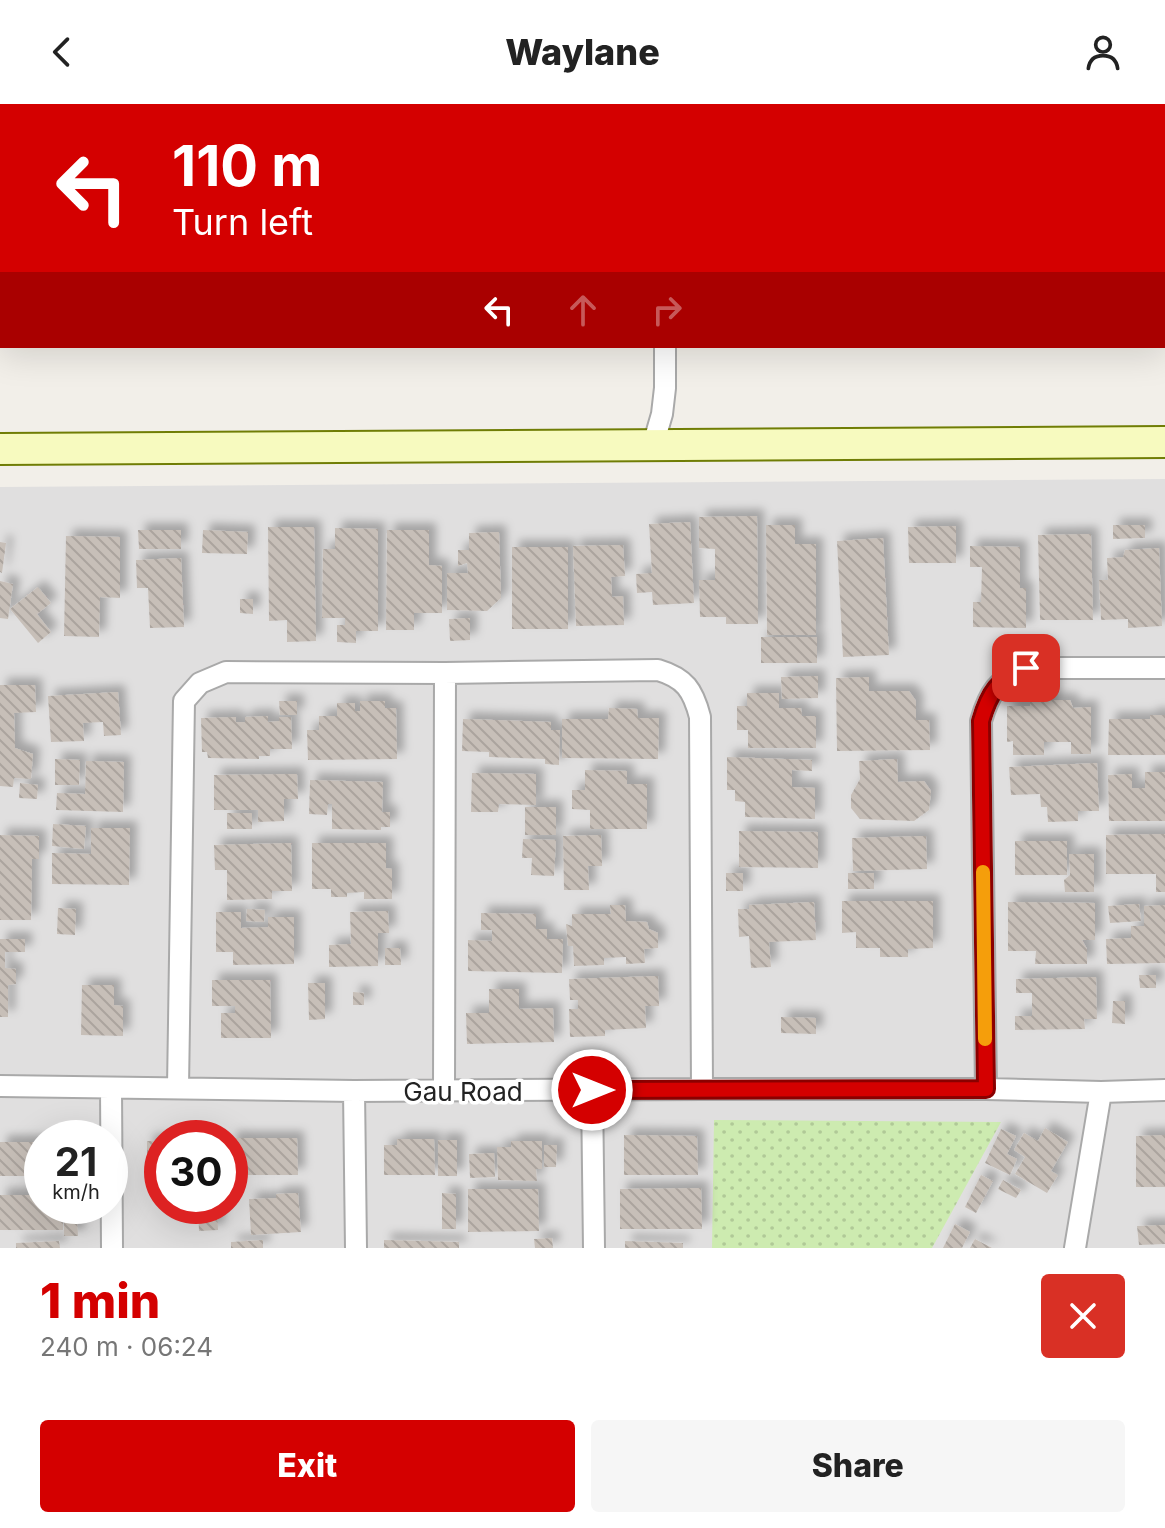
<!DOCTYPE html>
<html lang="en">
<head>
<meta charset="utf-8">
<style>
	:root { --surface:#fff; --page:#f6f6f6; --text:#222; --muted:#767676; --accent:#d40000 }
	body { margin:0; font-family:Inter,sans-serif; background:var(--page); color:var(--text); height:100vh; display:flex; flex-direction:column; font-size:30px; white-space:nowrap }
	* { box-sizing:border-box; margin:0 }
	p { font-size:26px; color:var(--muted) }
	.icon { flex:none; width:44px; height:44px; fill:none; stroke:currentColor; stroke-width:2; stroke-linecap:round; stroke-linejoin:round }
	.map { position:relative; height:1144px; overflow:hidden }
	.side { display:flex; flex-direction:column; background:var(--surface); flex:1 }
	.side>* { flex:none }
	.guide { position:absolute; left:0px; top:0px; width:1166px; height:244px; box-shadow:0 8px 32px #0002; background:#d40000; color:#fff; overflow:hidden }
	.speed { position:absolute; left:24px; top:1016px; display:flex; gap:16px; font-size:40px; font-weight:700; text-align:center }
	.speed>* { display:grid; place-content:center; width:104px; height:104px; border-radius:50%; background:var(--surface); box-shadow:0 8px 32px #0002; line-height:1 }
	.speed small { font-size:20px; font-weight:400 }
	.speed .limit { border:12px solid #d22; background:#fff; color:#111 }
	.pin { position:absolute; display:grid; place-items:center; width:68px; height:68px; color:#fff; margin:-34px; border-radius:16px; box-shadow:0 4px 12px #0006 }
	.me { position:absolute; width:88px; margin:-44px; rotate:90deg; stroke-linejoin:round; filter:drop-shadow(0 0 6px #0008) }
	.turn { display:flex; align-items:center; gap:28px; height:168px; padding:0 40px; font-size:36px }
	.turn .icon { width:104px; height:104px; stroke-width:2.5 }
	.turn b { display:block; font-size:56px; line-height:68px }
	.lanes { display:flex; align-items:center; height:76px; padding:0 40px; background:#0003; justify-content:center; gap:40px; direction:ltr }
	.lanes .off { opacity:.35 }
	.round { display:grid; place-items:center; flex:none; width:84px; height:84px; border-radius:8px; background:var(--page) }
	.overview { display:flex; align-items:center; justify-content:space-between; height:136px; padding:0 40px }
	h1 { font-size:48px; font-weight:800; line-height:60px; color:var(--accent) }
	.cta { display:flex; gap:16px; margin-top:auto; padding:16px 40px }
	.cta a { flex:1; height:92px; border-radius:8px; background:var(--accent); color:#fff; font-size:32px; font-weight:800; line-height:92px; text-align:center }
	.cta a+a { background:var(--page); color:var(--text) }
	header { display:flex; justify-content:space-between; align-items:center; height:104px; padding:0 40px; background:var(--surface); font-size:36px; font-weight:800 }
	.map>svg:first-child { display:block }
</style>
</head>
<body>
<header><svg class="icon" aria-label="back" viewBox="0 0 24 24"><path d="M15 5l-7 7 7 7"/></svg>Waylane<svg class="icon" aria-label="person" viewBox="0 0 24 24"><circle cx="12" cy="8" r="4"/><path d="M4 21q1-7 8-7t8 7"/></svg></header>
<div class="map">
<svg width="1165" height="1144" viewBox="0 0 1165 1144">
	<defs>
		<pattern id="grass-dots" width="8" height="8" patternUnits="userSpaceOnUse" patternTransform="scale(2)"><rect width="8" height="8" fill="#cdebb0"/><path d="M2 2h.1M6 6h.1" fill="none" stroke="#b0c997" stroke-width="1.8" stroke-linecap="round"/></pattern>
		<pattern id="building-back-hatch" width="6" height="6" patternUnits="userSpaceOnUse" patternTransform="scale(2)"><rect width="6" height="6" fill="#c7bfb8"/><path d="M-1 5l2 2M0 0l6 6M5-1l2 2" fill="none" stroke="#aba49e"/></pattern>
		<filter id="shadow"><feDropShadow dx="7" dy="-7" stdDeviation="4" flood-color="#0004"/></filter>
	</defs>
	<rect width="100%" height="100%" fill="#f2efe9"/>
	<path fill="#e0dfdf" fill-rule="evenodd" d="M1165 375V1144H0V383ZM42 1034H110V1102H42ZM162 1034H230V1102H162Z"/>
	<path fill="url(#grass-dots)" d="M714 1016 1001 1018 932 1144H712Z"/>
	<path fill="url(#building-back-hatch)" filter="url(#shadow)" d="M757 412 758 520H726V513H700L699 476H715V445L699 444V413Z
		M690 418 694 499 653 501 652 488 637 489 636 470 652 469 649 420Z
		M766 421H795V440H816V531H767Z
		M1113 421H1145V434L1113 435Z
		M956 422V459H909L908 423Z
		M268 423H314L316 537 287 538V516L269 517Z
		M335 424 378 425V527H356V539L337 538V521H345V514H322L323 445H335Z
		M138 426H181V445H139Z
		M203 426 248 428 247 450 202 449Z
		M387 426H429V461L442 462V509H414V526H386Z
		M499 428 501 494 487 507 447 506V469H468L467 459 458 462V446H469V429Z
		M1091 430 1093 516H1040L1038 431Z
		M66 432 120 433V494L100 493 99 533 64 532Z
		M883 434 889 551 843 553 837 437Z
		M0 438 6 439 2 469 0 468Z
		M623 441 625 472 611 473 612 493 623 492 624 521 576 522 573 442Z
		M970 442 1020 443V484H1026V524L973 523V498H981L982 463H970Z
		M512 443H568V525H512Z
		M1159 444 1162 522 1128 524V515L1101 516 1099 476H1108L1107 454 1123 453 1125 446Z
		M181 454 184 523 150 524 148 484H137L136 456Z
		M0 477 13 480 8 515 0 514Z
		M38 483 51 499 37 510 51 528 38 539 10 505Z
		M240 495H253V510L240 509Z
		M470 514V536L450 537 449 515Z
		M761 533H817V559H761Z
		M818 572V594L782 595 781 573Z
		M869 573V587H909L916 597V616H929L930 646 837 647 836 574Z
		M0 581H35L36 608 14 609 15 644 33 650 31 675 14 674 13 683 0 682Z
		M118 588 121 631 104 632 103 618 83 619 84 637 51 638 48 592Z
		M747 589H779V604H801L802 612H816V644H748V626H737V602H747Z
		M1030 596H1070L1073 604 1091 603V650H1071V638H1044V651H1013V637L1007 638V602H1030Z
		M279 597H297V611H280Z
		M360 597H385V604H396L397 655 308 656 307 626H319V612H337V599H355V607H360Z
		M609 604 637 605 638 614H659L658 655 562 654V615H608Z
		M1150 611H1165V651H1108L1109 615H1150Z
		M268 612V618L279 617V613H291L292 645H270V652H259V655L208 654 207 648H202L201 614 236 613V618H245V613Z
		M463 615 551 618V626H560L559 661 545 660V655L489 653V648L462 647Z
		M727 653 812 656V667L792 666V683L815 684V715L745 713V698L735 697V686H727Z
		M55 655 80 656 79 681H55Z
		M897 655 898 678 924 677 931 687 929 706 914 717 860 715 851 704V691L860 675 859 657Z
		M86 657 124 658 123 708 56 706 57 689 85 690Z
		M1097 659 1099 707H1078V717L1048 718 1047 703H1041L1040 690 1011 691 1009 663Z
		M585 666 627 667V680H647V725H590V706L572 705V686H585Z
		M1145 668H1165V717H1109L1108 671 1132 670V684H1145Z
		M472 669 536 670V701L499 700 498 708H471Z
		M297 670 298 695H284V717L258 718V706H214V671Z
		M310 676 383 678 382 708H390V723H381V726L332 725V700H328L327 711 309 710Z
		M20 679 38 681 37 695 19 694Z
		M525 703H556V731H525Z
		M227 709H252V725H227Z
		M53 720 86 722 84 745 52 742Z
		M91 724H130L129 781 52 780V749L91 750Z
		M739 727 818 728V764L739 763Z
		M1165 730V788H1156V770H1106V731Z
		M0 731 39 732V755H32L31 816H0Z
		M601 731 602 762H588L589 786H564L563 732Z
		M926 732 927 765 853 767 852 734Z
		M523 735 556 736 554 772 531 771 532 754H522Z
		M1015 737H1067V771H1015Z
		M291 739 292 787H272V795L227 796V766H215L214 741Z
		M312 739H386V764L392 765V795H364V788L347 789V793H331V785H312Z
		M1069 750H1094V788H1065L1064 776 1070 771Z
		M726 769H743V787H726Z
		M848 769H874V785H848Z
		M842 797H933V844L908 845V853H880V844H856V828L842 829Z
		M814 798 816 836 769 838 771 863 751 864 749 832 739 833 738 805H749V801Z
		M1008 798 1095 799V836H1082L1087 845V860H1035L1036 847H1008Z
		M1139 800 1141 817 1110 819 1108 802Z
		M610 801H625L626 817 647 818 649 825 658 829V844L644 845 645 859 626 860V853L604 854V861L574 862 573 842H568L566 820 572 822V810H611Z
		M1165 801V859L1107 860 1106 835 1131 834V822H1144V802Z
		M58 804 76 805 75 831 57 830Z
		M247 805 265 806 264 818 246 817Z
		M388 807 389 829H378V862L329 863V841L351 840 350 808Z
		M216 808H241V824L268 823V813H294V860L233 861V848H216Z
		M481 809 536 810V825H547V835H563L562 869 468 867V836L492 837V826H481Z
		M0 835H25V848H5V864L16 865V880L8 881V913H0Z
		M385 844H400L401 861H385Z
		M1139 871H1156V884H1140Z
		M658 872 659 902H645L646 924 605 926V932L570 933 569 905H578V896H570L569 875Z
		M1096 873 1097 915H1084L1085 925 1015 926V912H1032V889H1016V875Z
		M212 876H270L271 934H221V909H235V902H212Z
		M308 879H325V915L309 916Z
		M82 881H114V901L123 902V932L81 931Z
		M489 885H519V905L553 904 554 938 467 940 466 909H489Z
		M353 888 364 889V901H353Z
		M1113 897H1125V920L1112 919Z
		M781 913 816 914V930L781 929Z
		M1045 1024 1068 1038 1051 1067 1058 1071 1047 1089 1015 1070 1025 1053 1014 1046 1024 1029 1038 1037Z
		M1001 1025 1016 1032 1007 1050 1017 1055 1010 1071 985 1059Z
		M624 1031 697 1032 698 1071H624Z
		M1165 1031V1083H1136V1032Z
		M230 1034H297L298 1071H230Z
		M397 1035H434L435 1071H384V1041H397Z
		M438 1036H457V1072H438Z
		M147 1037H162V1075H147Z
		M511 1037H542V1065H536L537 1077 498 1076 497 1043H511Z
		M0 1038H42V1072H0Z
		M544 1041H557L556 1063H544Z
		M494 1049 495 1073 470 1074 469 1050Z
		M981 1071 993 1077 976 1109 965 1103Z
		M1003 1076 1021 1086 1016 1094 998 1085Z
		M701 1084 702 1125H620V1085Z
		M468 1085H538L539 1127 468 1128Z
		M298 1089 301 1128 251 1131 249 1095 276 1094V1090Z
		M442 1089 456 1090V1125H442Z
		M0 1091H42V1102H63V1126H0Z
		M198 1102H217L218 1126 199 1127Z
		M64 1113H77L78 1132H64Z
		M955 1120 970 1128 962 1144H943Z
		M1165 1121V1140L1139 1141 1137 1122Z
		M552 1134 553 1144H535L534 1135Z
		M975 1135 992 1144H970Z
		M263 1136V1144H231V1138Z
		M384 1136 459 1138V1144H384Z
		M59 1137 60 1144H16V1139Z
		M625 1137 683 1139V1144H625Z"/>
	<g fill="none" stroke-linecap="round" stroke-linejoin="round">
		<defs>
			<path id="street" d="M552 0 553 2
				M1113 0V2
				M701 2 702 0
				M0 98H2
				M1164 115 1165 116
				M1164 145 1165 144
				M0 225H2
				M653 341 662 310 665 284V242
				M0 982 354 987 702 985H986L1101 988 1165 986
				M178 983 184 597 200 579 226 568 445 569 658 566C685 574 693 586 700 613L702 985
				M111 984 112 1144
				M986 985 981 617C989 589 998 575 1026 564H1165
				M592 986 594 1144
				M354 987 356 1144
				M444 987 445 569
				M1075 1144 1101 988"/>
			<path id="secondary" d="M0 345 1165 338"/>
		</defs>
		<use href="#street" stroke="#a9a9a9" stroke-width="24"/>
		<use href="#secondary" stroke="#707d05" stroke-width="34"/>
		<use href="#street" stroke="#fff" stroke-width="20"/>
		<use href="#secondary" stroke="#f7fabf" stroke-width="30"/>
	</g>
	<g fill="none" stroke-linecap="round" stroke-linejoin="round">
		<defs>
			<path id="route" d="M592 986 986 985 981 617C989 589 998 575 1026 564"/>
		</defs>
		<use href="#route" stroke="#8a0000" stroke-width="20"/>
		<use href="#route" stroke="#d40000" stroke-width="14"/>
		<path stroke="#f59e0b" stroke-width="14" d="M983 768 985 935"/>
	</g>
	<g text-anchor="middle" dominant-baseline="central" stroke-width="7" stroke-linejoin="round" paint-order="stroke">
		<g font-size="26" fill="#222" stroke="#fff">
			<text x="463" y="987">Gau Road</text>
		</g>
	</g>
</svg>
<div class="speed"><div>21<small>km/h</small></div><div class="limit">30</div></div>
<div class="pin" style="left:1026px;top:564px;background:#d93025"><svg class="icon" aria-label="arrive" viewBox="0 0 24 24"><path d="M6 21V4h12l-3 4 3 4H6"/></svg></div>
<svg class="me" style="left:592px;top:986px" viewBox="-20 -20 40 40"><circle r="17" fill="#d40000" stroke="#fff" stroke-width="3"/><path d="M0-11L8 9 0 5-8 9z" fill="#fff"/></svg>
<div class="guide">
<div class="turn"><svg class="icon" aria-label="left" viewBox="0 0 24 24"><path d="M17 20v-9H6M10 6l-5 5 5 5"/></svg><div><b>110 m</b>Turn left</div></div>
<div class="lanes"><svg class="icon" aria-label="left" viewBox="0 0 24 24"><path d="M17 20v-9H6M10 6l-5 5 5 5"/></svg><svg class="icon off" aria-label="ahead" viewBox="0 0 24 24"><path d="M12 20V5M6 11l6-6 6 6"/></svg><svg class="icon off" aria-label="right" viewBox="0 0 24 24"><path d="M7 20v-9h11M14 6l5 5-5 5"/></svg></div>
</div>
</div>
<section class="side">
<div class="overview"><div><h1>1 min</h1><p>240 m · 06:24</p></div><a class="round" style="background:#d93025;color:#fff"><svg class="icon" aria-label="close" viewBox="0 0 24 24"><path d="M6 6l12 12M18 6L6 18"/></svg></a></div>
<div class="cta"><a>Exit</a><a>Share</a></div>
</section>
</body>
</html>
